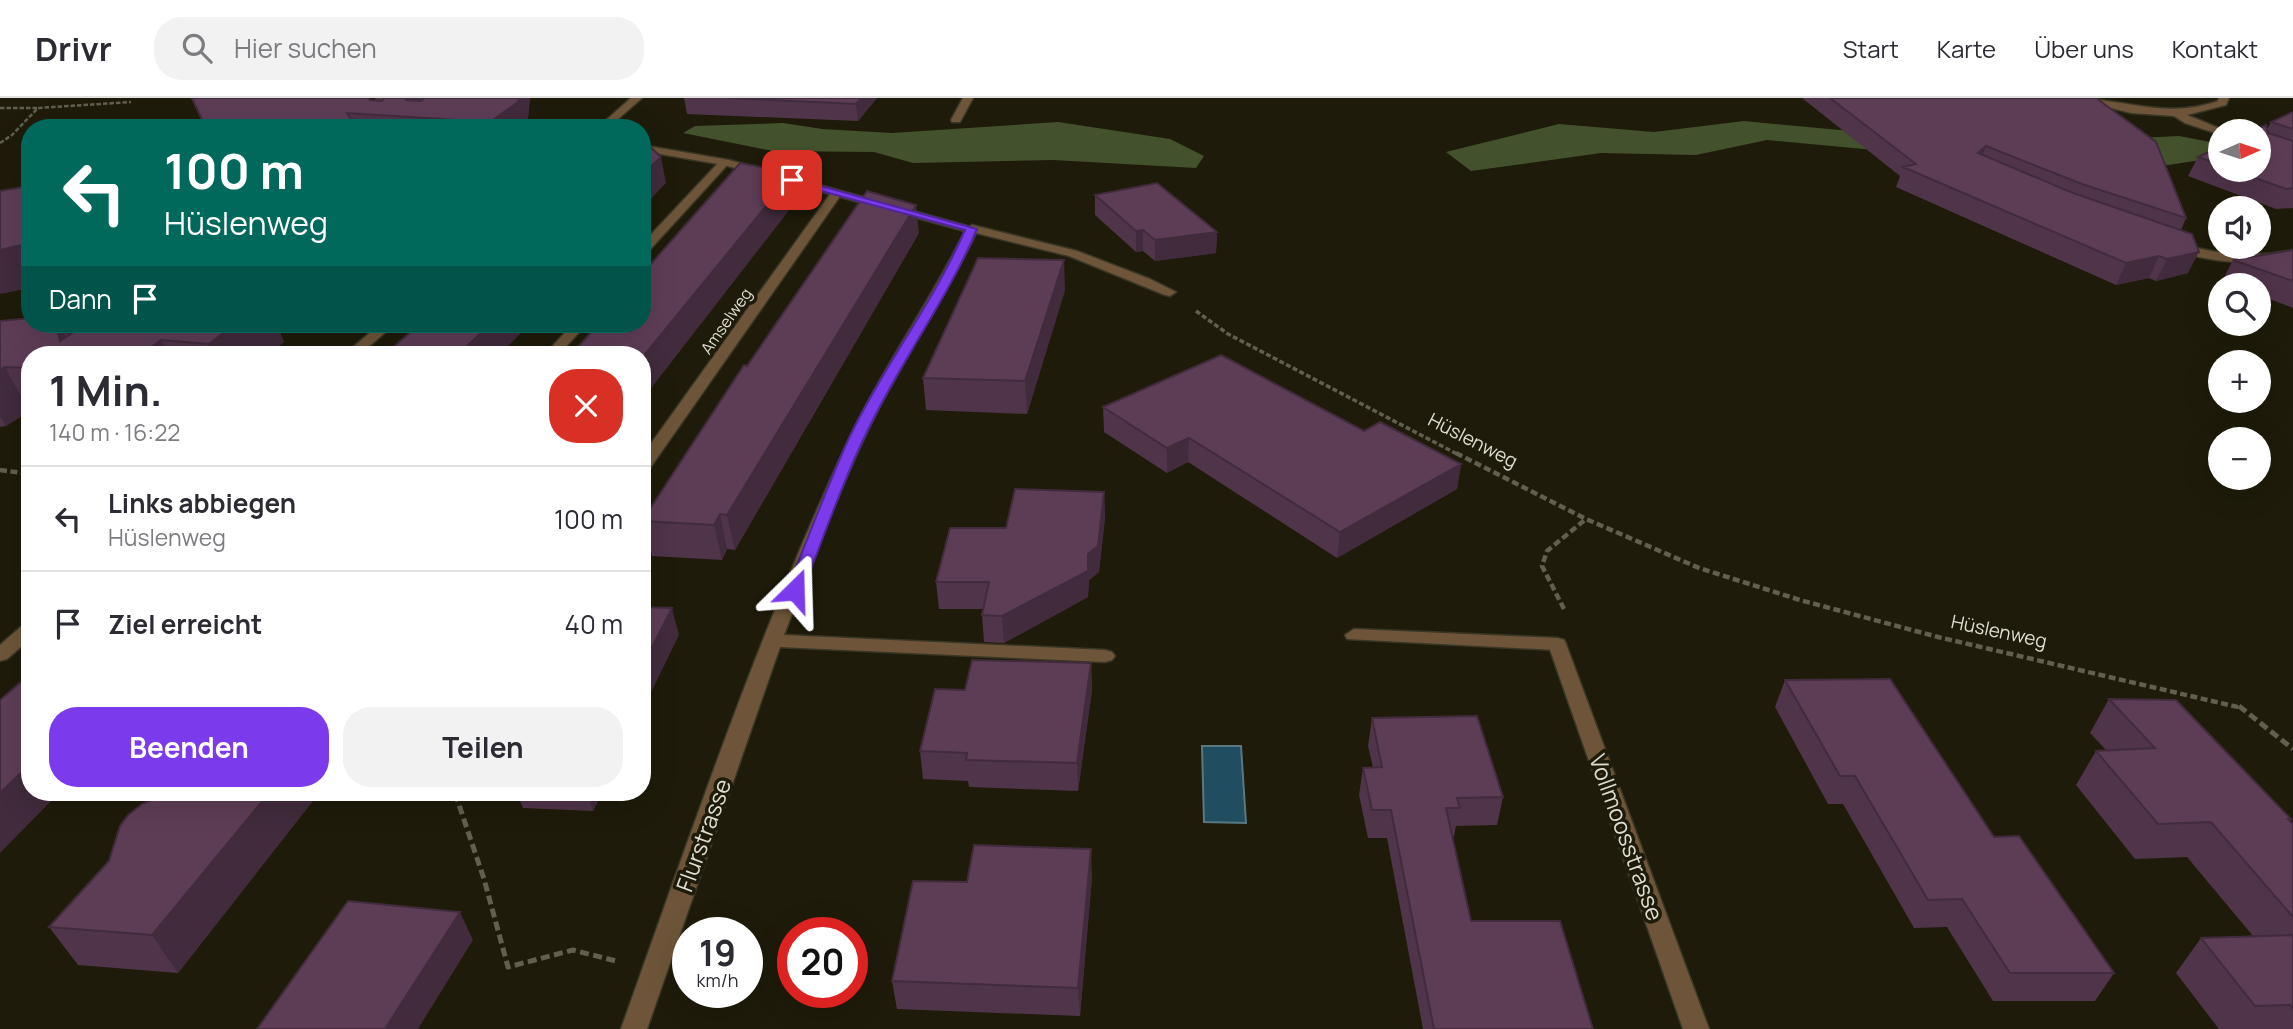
<!DOCTYPE html>
<html lang="de">
<head>
<meta charset="utf-8">
<style>
	:root { --surface:#fff; --page:#f2f2f3; --text:#2b2b33; --muted:#7c7c81; --line:#e1e1e2; --accent:#7c3aed }
	body { margin:0; font-family:Manrope,sans-serif; background:var(--page); color:var(--text); height:100vh; display:flex; flex-direction:column; font-size:26px; white-space:nowrap }
	* { box-sizing:border-box; margin:0 }
	p { font-size:23px; color:var(--muted) }
	.icon { flex:none; width:38px; height:38px; fill:none; stroke:currentColor; stroke-width:2; stroke-linecap:round; stroke-linejoin:round }
	.map { position:relative; flex:1; overflow:hidden }
	.sheet { position:absolute; left:21px; top:248px; width:630px; height:455px; display:flex; flex-direction:column; background:var(--surface); border-radius:28px; box-shadow:0 7px 28px #0002 }
	.sheet>* { flex:none }
	.guide { position:absolute; left:21px; top:21px; width:630px; height:214px; border-radius:28px; box-shadow:0 7px 28px #0002; background:#00695c; color:#fff; overflow:hidden }
	.needle { width:46px; rotate:87deg }
	.buttons { position:absolute; left:2208px; top:21px; display:grid; gap:14px }
	.buttons a { display:grid; place-items:center; width:63px; height:63px; border-radius:50%; background:var(--surface); box-shadow:0 7px 28px #0002; font-size:35px }
	.speed { position:absolute; left:672px; top:819px; display:flex; gap:14px; font-size:35px; font-weight:700; text-align:center }
	.speed>* { display:grid; place-content:center; width:91px; height:91px; border-radius:50%; background:var(--surface); box-shadow:0 7px 28px #0002; line-height:1 }
	.speed small { font-size:18px; font-weight:400 }
	.speed .limit { border:10px solid #d22; background:#fff; color:#111 }
	.pin { position:absolute; display:grid; place-items:center; width:60px; height:60px; color:#fff; margin:-30px; border-radius:14px; box-shadow:0 4px 10px #0006 }
	.me { position:absolute; width:77px; margin:-38px; rotate:22deg; stroke-linejoin:round; filter:drop-shadow(0 0 5px #0008) }
	.turn { display:flex; align-items:center; gap:24px; height:147px; padding:0 28px; font-size:32px }
	.turn .icon { width:91px; height:91px; stroke-width:2.5 }
	.turn b { display:block; font-size:49px; line-height:60px }
	.then { display:flex; align-items:center; height:66px; padding:0 28px; background:#0003; gap:14px; font-size:26px }
	.round { display:grid; place-items:center; flex:none; width:74px; height:74px; border-radius:28px; background:var(--page) }
	.head { display:flex; align-items:center; justify-content:space-between; height:119px; padding:0 28px }
	h1 { font-size:42px; font-weight:700; line-height:52px }
	.action { display:flex; gap:14px; margin-top:auto; padding:14px 28px }
	.action a { flex:1; height:80px; border-radius:28px; background:var(--accent); color:#fff; font-size:28px; font-weight:700; line-height:80px; text-align:center }
	.action a+a { background:var(--page); color:var(--text) }
	ul { padding:0; list-style:none }
	li { display:flex; align-items:center; gap:21px; height:105px; padding:0 28px; border-top:2px solid var(--line) }
	li div { flex:1 }
	li b { display:block; font-size:26px }
	li em { font-style:normal }
	header { display:flex; align-items:center; gap:42px; box-sizing:border-box; height:98px; padding:0 35px; background:var(--surface); border-bottom:2px solid var(--line) }
	header strong { font-size:33px }
	nav { display:flex; gap:38px; margin-inline-start:auto; font-size:24px }
	.search { width:490px; height:63px; background:var(--page); display:flex; align-items:center; gap:18px; box-sizing:border-box; padding:0 24px; border-radius:28px; color:var(--muted); font-size:26px }
	.map>svg:first-child { display:block }
</style>
</head>
<body>
<header>
<strong>Drivr</strong>
<div class="search"><svg class="icon" aria-label="search" viewBox="0 0 24 24"><circle cx="10" cy="10" r="6"/><path d="M15 15l6 6"/></svg>Hier suchen</div>
<nav><a>Start</a><a>Karte</a><a>Über uns</a><a>Kontakt</a></nav>
</header>
<div class="map">
<svg width="2293" height="931" viewBox="0 0 2293 931">
	<rect width="100%" height="100%" fill="#1e1b0a"/>
	<path fill="#44512d" d="M1744 23 1904 38 2119 41 2179 38 2221 46V59L2168 67 2079 55 1896 54 1767 42 1696 57 1601 55 1471 73 1446 54 1559 26 1654 34Z
		M1058 24 1170 41 1204 58 1196 70 1053 62 913 65 874 54 773 53 683 35 695 28 783 25 822 31 892 35Z"/>
	<path fill="#214d60" stroke="#5a7882" stroke-width="2" d="M1202 648H1241L1246 725 1204 724Z"/>
	<g fill="none" stroke-linecap="round" stroke-linejoin="round">
		<defs>
			<path id="service" d="M721 62 730 64 646 156 642 157V146Z
				M833 92 843 94 648 373 642 375V358Z
				M972 127 1077 153 1150 181 1176 194 1170 198 1165 197 1069 158 976 135C947 196 909 252 878 312 841 384 813 462 784 537L1105 552 1112 554 1115 558 1112 562 1105 564 780 549 647 931H621C692 732 760 530 850 339 884 267 931 203 966 131Z
				M573 226H587L558 257H544Z
				M1354 531 1557 540 1564 542 1566 546 1564 550 1557 552 1347 541 1345 537Z"/>
			<path id="minor" d="M631 0H642L608 30H597Z
				M963 0H973L960 24H952L951 22Z
				M2071 0C2124 0 2164 22 2218 3L2219 0H2229L2226 7 2187 17 2226 33H2221V37L2185 25 2174 18 2131 15Z
				M642 47 729 62 978 131 968 134 724 67 642 53Z
				M2177 145C2217 156 2251 161 2293 152V160C2251 168 2214 165 2173 152V146Z
				M380 226H395L359 257H344Z
				M30 525V541L7 561 0 563V547L23 527Z
				M1557 540 1564 542 1566 546 1709 931H1683L1548 546 1550 542Z"/>
		</defs>
		<use href="#service" stroke="#393626" stroke-width="3"/>
		<use href="#minor" stroke="#393626" stroke-width="3"/>
		<path stroke="#625f50" stroke-width="2.5" stroke-dasharray="4.5 2" stroke-linecap="butt" d="M0 10H38
			M0 45 12 37 38 10 131 4"/>
		<path stroke="#625f50" stroke-width="3.5" stroke-dasharray="5 2.5" stroke-linecap="butt" d="M1196 213 1228 236 1459 357"/>
		<path stroke="#625f50" stroke-width="4.5" stroke-dasharray="7 3.5" stroke-linecap="butt" d="M1456 355 1586 421 1699 470 1800 502 1938 539 2242 610
			M0 372 30 376
			M1564 511 1542 468 1547 453 1586 421"/>
		<path stroke="#625f50" stroke-width="5" stroke-dasharray="9 4.5" stroke-linecap="butt" d="M2239 608 2293 651
			M455 695 484 781 508 869 573 852 616 863"/>
		<use href="#service" fill="#6e5539" fill-rule="evenodd"/>
		<use href="#minor" fill="#6e5539" fill-rule="evenodd"/>
	</g>
	<path fill="#50344a" d="M191 0H368L370 2 376 3 375 0H530L527 30H205Z
		M684 0H877L858 23 687 16Z
		M1802 0H2096L2186 120 2181 132 2188 175 2156 183 2149 180 2116 187 1896 89 1900 78Z
		M2293 14V110L2276 111 2188 78 2198 59 2221 48V72H2259L2267 32 2271 24Z
		M1095 97 1217 134 1216 155 1155 163 1143 153 1136 154 1095 117Z
		M919 135 735 452 727 451 722 462 652 458 642 423 747 268Z
		M2293 152V210L2259 197V187H2233L2222 183 2233 162Z
		M1065 192 1027 316 926 312 923 280Z
		M0 223 30 226H59L63 234V226H276L284 244 267 257H30V313L6 328 0 329Z
		M1103 309 1364 333 1461 366 1457 391 1337 460 1188 364 1167 375 1104 334Z
		M1104 394 1105 419 1099 474 1089 482 1088 499 1004 545 984 544 982 517 983 511H939L936 484Z
		M1091 565 1092 592 1078 693 969 689 968 683 923 681 920 653 965 592Z
		M1785 582 1994 739 2114 875 2095 903H1993L1947 829 1914 830 1843 706H1828L1775 609Z
		M2109 601 2291 721 2290 723 2293 726V931H2219L2176 875 2201 840 2253 838 2187 759 2135 761 2076 687 2096 653 2106 652 2090 635Z
		M1372 620 1503 699 1497 727 1456 728 1454 738H1452L1471 823 1593 931H1423L1387 740H1368L1359 697 1363 670 1373 669 1368 648Z
		M167 695H319L178 875 78 867 49 829 109 763Z
		M517 695H602L593 713 523 710Z
		M1092 779 1080 918 897 911 892 883 967 784Z"/>
	<path fill="#412b3c" d="M406 0H455L426 20 406 2Z
		M519 0H530L527 30H491L490 24Z
		M861 0H877L858 23 856 6Z
		M1986 48 1979 68 1978 55Z
		M661 59 666 85 642 110V77Z
		M793 75 797 102 642 302V260Z
		M916 107 919 135 735 452 727 417Z
		M1143 132V153L1136 154V133Z
		M1217 134 1216 155 1155 163V142Z
		M30 145V190L0 196V152Z
		M2199 154 2188 175 2156 183 2167 161Z
		M2159 158 2149 180 2116 187 2126 165Z
		M1064 162 1065 192 1027 316 1025 283Z
		M56 226H59L74 255 60 243Z
		M233 226H276L284 244 267 257H214L209 246Z
		M490 226H530L499 257H458Z
		M161 242 168 257H140Z
		M5 269 29 313 6 328 0 318V272Z
		M1189 340 1188 364 1167 375V350Z
		M1461 366 1457 391 1337 460 1340 434Z
		M1104 394 1105 419 1099 474 1089 482 1088 499 1004 545 1002 518 1088 456Z
		M720 416 727 451 722 462 714 427Z
		M672 510 679 537 642 613V569Z
		M1091 565 1092 592 1078 693 1077 665Z
		M30 666V695H59L0 755V695Z
		M269 695H319L178 875 152 837Z
		M587 695H602L593 713Z
		M1091 751 1092 779 1080 918 1078 890Z
		M460 814 473 842 418 931H385Z"/>
	<path fill="#5d3d56" stroke="#412b3c" stroke-width="2" d="M192 0H368L370 2 382 3 384 0H406V2L421 3 425 0H519L518 4 490 24 347 15 357 30H206Z
		M728 0H861L856 6Z
		M1830 0H2096L2156 44 2186 120 2082 86 1986 48 1978 55 2073 95 2192 136 2199 154 2167 161 2159 158 2126 165 1903 69 1916 66Z
		M2293 14V31L2271 24Z
		M2266 27 2268 35 2293 43V90L2286 91 2233 72H2259V33H2252Z
		M642 41 661 59 642 77Z
		M2221 48V67L2198 59Z
		M740 65 793 75 642 260V257H571L598 226H642V176Z
		M1157 85 1217 134 1155 142 1143 132 1136 133 1095 97Z
		M30 88V145L0 152V93Z
		M867 93 916 107 727 417 720 416 714 427 642 423 744 267 747 268Z
		M2293 152V183L2233 162Z
		M978 160 1064 162 1025 283 923 280Z
		M30 220V226H56L60 243 72 235 63 234V226H235L209 246 161 242 140 257 62 254V257H30V270L5 269 0 272V223Z
		M420 226H490L458 257H384Z
		M1221 257 1364 333 1380 324 1461 366 1340 434 1189 340 1167 350 1103 309Z
		M1015 391 1104 394 1098 448 1088 456V473L1002 518 982 517 989 484H936L950 430H1006Z
		M642 509 672 510 642 569Z
		M972 562 1091 565 1077 665 966 662 967 655 920 653 935 591 965 592Z
		M30 576V666L0 695V602Z
		M1890 581 1994 739 2019 738 2114 875H2010L1962 801 1928 802 1855 678H1840L1785 582Z
		M2109 601 2176 602 2291 721H2288L2293 726V819L2211 724 2158 726 2096 653 2155 650Z
		M1477 618 1503 699 1457 700 1460 710H1446L1471 823H1560L1593 931H1434L1391 712H1372L1363 670 1382 669 1372 620Z
		M167 695H269L152 837 49 829 109 763 120 728 128 717 142 706Z
		M974 747 1091 751 1078 890 892 883 913 783 967 784Z
		M348 803 460 814 385 931H257Z
		M2293 837V911L2290 907 2255 908 2201 840Z"/>
	<path fill="#7c3aed" stroke="#51269a" stroke-width="2" d="M788 79 977 131C947 203 898 266 865 338 841 387 823 441 803 492L795 497 787 492C808 441 827 388 850 338 884 267 934 204 965 132L788 84Z"/>
	<g text-anchor="middle" dominant-baseline="central" stroke-width="7" stroke-linejoin="round" paint-order="stroke">
		<g font-size="16" fill="#dfddd2" stroke="#1e1b0a">
			<text transform="translate(726 223) rotate(-55)">Amselweg</text>
		</g>
		<g font-size="19" fill="#dfddd2" stroke="#1e1b0a">
			<text transform="translate(1473 342) rotate(27)">Hüslenweg</text>
			<text transform="translate(1999 533) rotate(12)">Hüslenweg</text>
		</g>
		<g font-size="23" fill="#dfddd2" stroke="#1e1b0a">
			<text transform="translate(703 737) rotate(-70)">Flurstrasse</text>
			<text transform="translate(1627 739) rotate(70)">Vollmoosstrasse</text>
		</g>
	</g>
</svg>
<div class="buttons">
<a><svg class="needle" viewBox="-14 -14 28 28"><path d="M0-13l5 13h-10z" fill="#e53935"/><path d="M0 13l5-13h-10z" fill="#7c7c81"/></svg></a>
<a><svg class="icon" aria-label="sound" viewBox="0 0 24 24"><path d="M4 9h4l5-4v14l-5-4H4zM17 9q2 3 0 6"/></svg></a>
<a><svg class="icon" aria-label="search" viewBox="0 0 24 24"><circle cx="10" cy="10" r="6"/><path d="M15 15l6 6"/></svg></a>
<a>+</a>
<a>−</a>
</div>
<div class="speed"><div>19<small>km/h</small></div><div class="limit">20</div></div>
<div class="pin" style="left:792px;top:82px;background:#d93025"><svg class="icon" aria-label="arrive" viewBox="0 0 24 24"><path d="M6 21V4h12l-3 4 3 4H6"/></svg></div>
<svg class="me" style="left:795px;top:492px" viewBox="-20 -20 40 40"><path d="M0-17L14 15 0 8-14 15z" fill="#7c3aed" stroke="#fff" stroke-width="4"/></svg>
<div class="guide">
<div class="turn"><svg class="icon" aria-label="left" viewBox="0 0 24 24"><path d="M17 20v-9H6M10 6l-5 5 5 5"/></svg><div><b>100 m</b>Hüslenweg</div></div>
<div class="then">Dann<svg class="icon" aria-label="arrive" viewBox="0 0 24 24"><path d="M6 21V4h12l-3 4 3 4H6"/></svg></div>
</div>
<section class="sheet">
<div class="head"><div><h1>1 Min.</h1><p>140 m · 16:22</p></div><a class="round" style="background:#d93025;color:#fff"><svg class="icon" aria-label="close" viewBox="0 0 24 24"><path d="M6 6l12 12M18 6L6 18"/></svg></a></div>
<ul>
<li><svg class="icon" aria-label="left" viewBox="0 0 24 24"><path d="M17 20v-9H6M10 6l-5 5 5 5"/></svg><div><b>Links abbiegen</b><p>Hüslenweg</p></div><em>100 m</em></li>
<li><svg class="icon" aria-label="arrive" viewBox="0 0 24 24"><path d="M6 21V4h12l-3 4 3 4H6"/></svg><div><b>Ziel erreicht</b></div><em>40 m</em></li>
</ul>
<div class="action"><a>Beenden</a><a>Teilen</a></div>
</section>
</div>
</body>
</html>
